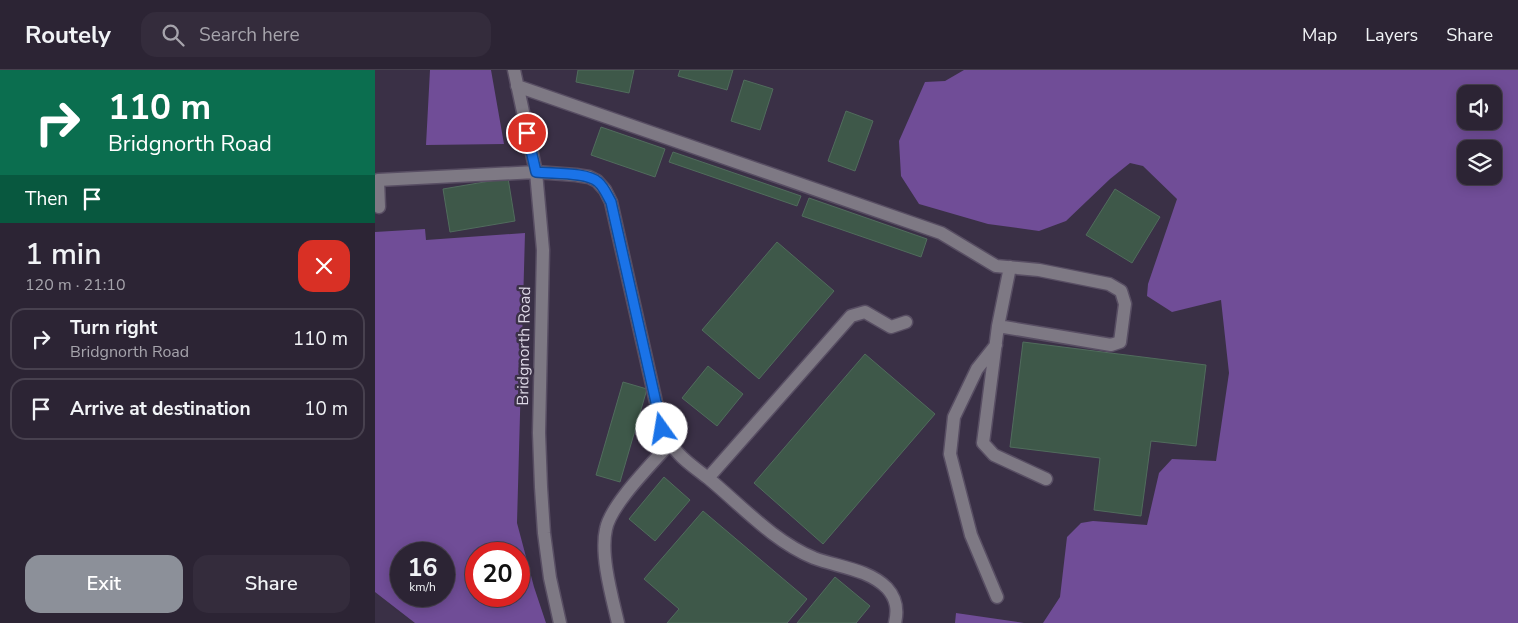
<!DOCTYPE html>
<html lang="en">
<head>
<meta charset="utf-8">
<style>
	:root { --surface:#2c2434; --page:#342c3c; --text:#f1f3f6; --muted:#a6a4ac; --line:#48414f; --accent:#8c9099 }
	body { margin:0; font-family:"Nunito Sans",sans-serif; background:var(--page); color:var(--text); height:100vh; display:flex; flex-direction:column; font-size:19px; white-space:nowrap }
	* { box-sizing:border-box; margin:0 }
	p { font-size:16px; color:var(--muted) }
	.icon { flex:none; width:28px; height:28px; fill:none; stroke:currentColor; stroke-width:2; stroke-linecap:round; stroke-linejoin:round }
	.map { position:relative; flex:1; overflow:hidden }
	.drawer { display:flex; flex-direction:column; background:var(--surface); width:375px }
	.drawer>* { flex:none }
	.top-card { background:#0b6e4f; color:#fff; overflow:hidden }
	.tools { position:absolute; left:1082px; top:15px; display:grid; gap:10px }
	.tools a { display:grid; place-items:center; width:45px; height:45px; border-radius:10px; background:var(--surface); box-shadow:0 2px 12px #0003,0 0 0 1px var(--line); font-size:25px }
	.speed { position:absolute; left:15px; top:472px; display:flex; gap:10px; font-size:25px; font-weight:700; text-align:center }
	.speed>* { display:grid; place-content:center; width:65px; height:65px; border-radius:50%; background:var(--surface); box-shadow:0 2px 12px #0003,0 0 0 1px var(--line); line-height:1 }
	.speed small { font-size:12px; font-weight:400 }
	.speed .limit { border:8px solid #d22; background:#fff; color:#111 }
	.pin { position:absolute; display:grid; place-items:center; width:42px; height:42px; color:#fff; margin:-21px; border:2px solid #fff; border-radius:50%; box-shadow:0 1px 5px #0007 }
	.me { position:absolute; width:55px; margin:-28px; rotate:347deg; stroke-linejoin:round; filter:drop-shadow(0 0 4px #0008) }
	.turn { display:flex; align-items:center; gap:18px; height:105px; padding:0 25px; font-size:22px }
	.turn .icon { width:65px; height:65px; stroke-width:2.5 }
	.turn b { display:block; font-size:35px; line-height:42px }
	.then { display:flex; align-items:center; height:48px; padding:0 25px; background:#0003; gap:10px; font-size:19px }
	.round { display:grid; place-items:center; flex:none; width:52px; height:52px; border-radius:15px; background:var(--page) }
	.headline { display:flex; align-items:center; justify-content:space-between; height:85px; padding:0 25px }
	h1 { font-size:30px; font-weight:600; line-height:38px }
	.button { display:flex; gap:10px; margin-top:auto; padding:10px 25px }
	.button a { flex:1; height:58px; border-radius:15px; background:var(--accent); color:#fff; font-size:20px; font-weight:600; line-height:58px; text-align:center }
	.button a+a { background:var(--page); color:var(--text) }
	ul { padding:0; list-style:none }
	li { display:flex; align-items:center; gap:15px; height:62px; margin:0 10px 8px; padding:0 15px; border:2px solid var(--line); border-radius:15px }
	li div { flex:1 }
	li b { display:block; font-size:19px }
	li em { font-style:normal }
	header { display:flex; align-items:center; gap:30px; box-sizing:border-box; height:70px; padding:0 25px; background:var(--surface); border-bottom:1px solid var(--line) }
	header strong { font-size:24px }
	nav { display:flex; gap:28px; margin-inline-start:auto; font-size:18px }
	.search { width:350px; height:45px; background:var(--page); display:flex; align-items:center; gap:12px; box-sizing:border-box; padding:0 18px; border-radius:15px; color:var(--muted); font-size:19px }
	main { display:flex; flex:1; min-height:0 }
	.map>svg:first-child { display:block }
</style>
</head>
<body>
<header>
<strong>Routely</strong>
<div class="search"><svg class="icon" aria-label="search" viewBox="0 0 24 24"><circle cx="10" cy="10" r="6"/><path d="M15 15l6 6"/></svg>Search here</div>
<nav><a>Map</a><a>Layers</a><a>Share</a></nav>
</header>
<main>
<section class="drawer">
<div class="top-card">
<div class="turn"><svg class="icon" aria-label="right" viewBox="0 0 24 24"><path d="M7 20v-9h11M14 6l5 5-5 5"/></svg><div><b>110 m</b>Bridgnorth Road</div></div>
<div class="then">Then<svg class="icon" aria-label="arrive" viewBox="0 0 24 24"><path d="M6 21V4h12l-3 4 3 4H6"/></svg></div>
</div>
<div class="headline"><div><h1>1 min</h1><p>120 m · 21:10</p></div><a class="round" style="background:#d93025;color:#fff"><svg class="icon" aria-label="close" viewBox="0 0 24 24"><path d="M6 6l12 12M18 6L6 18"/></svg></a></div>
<ul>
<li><svg class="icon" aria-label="right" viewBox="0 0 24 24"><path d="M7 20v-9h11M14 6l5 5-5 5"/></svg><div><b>Turn right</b><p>Bridgnorth Road</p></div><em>110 m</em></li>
<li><svg class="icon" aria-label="arrive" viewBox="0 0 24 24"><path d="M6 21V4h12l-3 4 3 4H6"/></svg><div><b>Arrive at destination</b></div><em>10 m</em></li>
</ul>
<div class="button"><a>Exit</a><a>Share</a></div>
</section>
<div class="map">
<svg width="1143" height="553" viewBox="0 0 1143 553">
	<rect width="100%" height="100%" fill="#3a3046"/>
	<path fill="#704d97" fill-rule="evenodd" d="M55 0H116L129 74 51 75Z
		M589 0H1143V553H668L685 527 692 467 706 453 718 451 772 455 784 403 797 389 841 391 854 303 846 230 797 242 772 226 773 214 802 129 768 96 755 93 735 109 691 151 664 161 613 154 544 134 526 106 524 71 550 12 570 11ZM1091 24H1119V51H1091ZM1091 79H1119V106H1091Z
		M50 159 51 170 150 163 142 453 159 517 171 553H40L0 522V162ZM26 484H69V526H26ZM101 484H144V526H101Z
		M581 543 649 553H580Z"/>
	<path fill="#3e5849" stroke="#516c5d" d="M203 0H259L254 23 201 12Z
		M305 0H358L352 20 303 6Z
		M369 10 398 19 385 60 356 51Z
		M471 41 498 51 480 101 453 91Z
		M226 57 290 79 280 107 216 85Z
		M298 82 426 126 422 136 294 92Z
		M133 108 140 151 75 162 68 119Z
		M740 119 785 147 757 193 711 165Z
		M434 128 552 169 546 187 427 146Z
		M402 172 459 221 384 309 327 260Z
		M648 272 831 295 821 376 776 371 766 446 719 440 725 388 635 377Z
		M490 284 560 344 448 474 379 413Z
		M333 296 368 324 342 356 307 328Z
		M248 312 272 319 245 412 221 405Z
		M289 407 315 430 280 471 254 449Z
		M328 441 432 529 412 553H292L304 539 269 509Z
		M460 507 495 536 481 553H422Z"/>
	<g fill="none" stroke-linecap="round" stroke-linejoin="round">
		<defs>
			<path id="minor" d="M139 0 161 102 168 180 164 363 166 417 169 463 175 508 185 553
				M142 16 566 163 621 196 664 200 734 214 746 221 750 234 745 272 736 275 623 256 635 197
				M4 137 3 110 161 102 201 105 214 107 222 111 230 120 236 132 287 359C292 368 296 376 304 384 312 393 323 400 333 408 367 436 398 471 439 488 463 497 493 499 512 518 522 529 523 540 520 553
				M623 256 608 373 619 385 671 409
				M621 275 602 299 579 347 575 384 596 465 622 527
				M333 408 476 246 490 242 516 257 531 252
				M243 553C237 527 225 485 231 459 236 434 277 394 295 373"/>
		</defs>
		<use href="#minor" stroke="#584e63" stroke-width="15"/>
		<use href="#minor" stroke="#7e7984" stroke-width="12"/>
	</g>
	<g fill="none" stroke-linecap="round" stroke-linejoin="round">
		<defs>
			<path id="route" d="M152 63 161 102C177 104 212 102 223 112 229 117 232 125 236 132L287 359"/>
		</defs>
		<use href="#route" stroke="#114b97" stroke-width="12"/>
		<use href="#route" stroke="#1a73e8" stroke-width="9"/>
	</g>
	<g text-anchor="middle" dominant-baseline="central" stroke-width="5" stroke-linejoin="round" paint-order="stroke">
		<g font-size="16" fill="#ded9e7" stroke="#3a3046">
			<text transform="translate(149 276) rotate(-89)">Bridgnorth Road</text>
		</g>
	</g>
</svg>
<div class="tools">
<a><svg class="icon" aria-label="sound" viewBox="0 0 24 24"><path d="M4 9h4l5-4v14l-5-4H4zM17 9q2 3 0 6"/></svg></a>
<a><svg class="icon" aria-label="layers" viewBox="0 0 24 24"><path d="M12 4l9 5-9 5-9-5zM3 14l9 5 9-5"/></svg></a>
</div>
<div class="speed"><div>16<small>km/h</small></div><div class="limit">20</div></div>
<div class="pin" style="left:152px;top:63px;background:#d93025"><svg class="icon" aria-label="arrive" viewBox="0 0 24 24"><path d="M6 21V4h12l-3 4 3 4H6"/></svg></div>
<svg class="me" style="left:287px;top:359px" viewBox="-20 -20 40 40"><circle r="19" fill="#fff"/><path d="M0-13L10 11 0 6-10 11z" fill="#1a73e8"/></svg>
</div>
</main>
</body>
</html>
